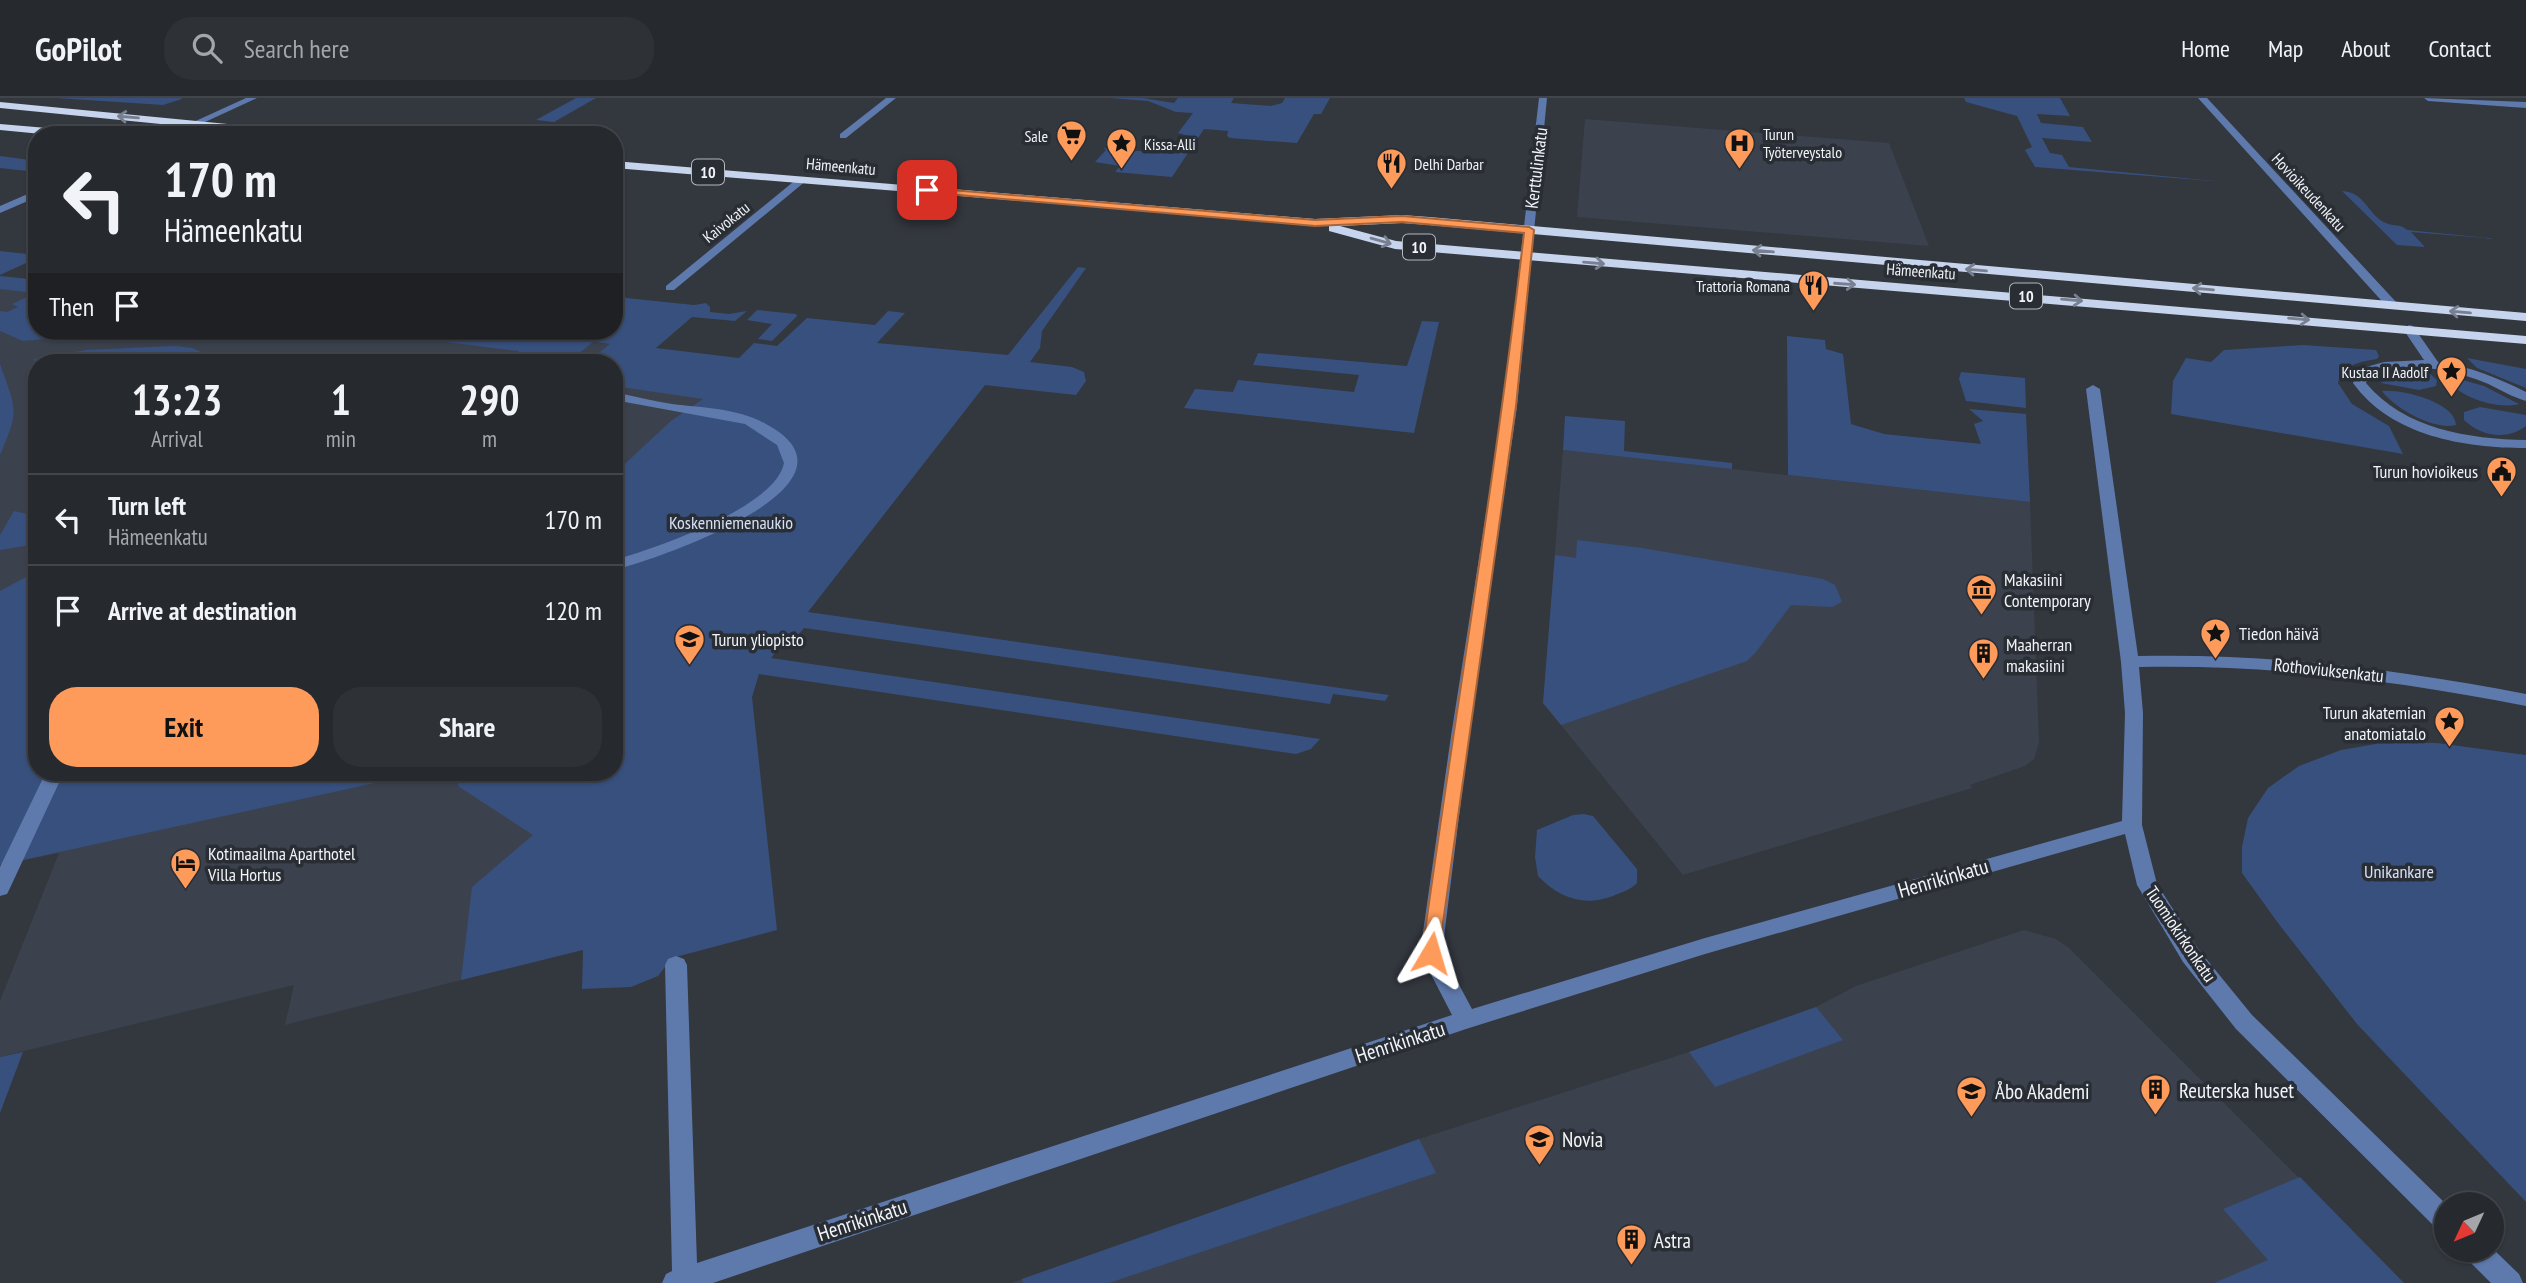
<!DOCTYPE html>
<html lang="en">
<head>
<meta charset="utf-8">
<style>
	:root { --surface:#26292e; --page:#2e3136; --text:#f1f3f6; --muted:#a4a6aa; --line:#42454a; --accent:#ff9b5a }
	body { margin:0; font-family:"PT Sans Narrow",sans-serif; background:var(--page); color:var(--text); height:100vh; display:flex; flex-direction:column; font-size:26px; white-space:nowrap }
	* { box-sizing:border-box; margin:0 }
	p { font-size:23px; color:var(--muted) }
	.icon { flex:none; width:38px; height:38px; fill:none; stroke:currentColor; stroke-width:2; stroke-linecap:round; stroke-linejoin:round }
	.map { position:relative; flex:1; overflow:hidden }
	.drawer { position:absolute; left:28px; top:256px; width:595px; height:427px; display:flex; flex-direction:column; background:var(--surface); border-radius:28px; box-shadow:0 2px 5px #0004,0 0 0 2px var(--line) }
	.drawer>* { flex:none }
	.hud { position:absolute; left:28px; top:28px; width:595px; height:214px; border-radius:28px; box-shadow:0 2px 5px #0004,0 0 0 2px var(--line); background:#26292e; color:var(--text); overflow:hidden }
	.needle { width:46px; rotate:226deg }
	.fabs { position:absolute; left:2434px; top:1094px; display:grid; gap:14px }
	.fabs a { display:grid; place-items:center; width:70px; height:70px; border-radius:50%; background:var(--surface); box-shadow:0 2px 5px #0004,0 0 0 2px var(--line); font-size:35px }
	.pin { position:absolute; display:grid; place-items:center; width:60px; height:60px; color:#fff; margin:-30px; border-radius:14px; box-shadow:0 4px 10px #0006 }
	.me { position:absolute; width:77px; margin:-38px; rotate:7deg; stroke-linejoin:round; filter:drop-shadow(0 0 5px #0008) }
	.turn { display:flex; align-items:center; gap:24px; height:147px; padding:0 21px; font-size:32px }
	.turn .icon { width:91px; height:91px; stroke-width:2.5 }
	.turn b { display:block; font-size:49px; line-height:60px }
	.then { display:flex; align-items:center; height:66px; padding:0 21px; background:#0003; gap:14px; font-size:26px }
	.eta { display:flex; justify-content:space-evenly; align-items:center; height:119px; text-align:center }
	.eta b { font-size:42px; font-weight:800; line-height:49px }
	.action { display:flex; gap:14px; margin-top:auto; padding:14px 21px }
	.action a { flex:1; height:80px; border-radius:28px; background:var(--accent); color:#111; font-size:28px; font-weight:800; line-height:80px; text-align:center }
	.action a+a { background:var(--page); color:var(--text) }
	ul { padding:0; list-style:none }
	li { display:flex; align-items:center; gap:21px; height:91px; padding:0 21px; border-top:2px solid var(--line) }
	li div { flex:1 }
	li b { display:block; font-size:26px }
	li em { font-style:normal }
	header { display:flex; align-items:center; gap:42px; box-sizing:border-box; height:98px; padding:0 35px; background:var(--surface); border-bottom:2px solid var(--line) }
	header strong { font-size:33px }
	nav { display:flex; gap:38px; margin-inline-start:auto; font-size:24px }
	.search { width:490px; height:63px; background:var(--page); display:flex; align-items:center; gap:18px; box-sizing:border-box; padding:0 24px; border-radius:28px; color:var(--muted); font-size:26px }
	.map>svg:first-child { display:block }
</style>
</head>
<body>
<header>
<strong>GoPilot</strong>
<div class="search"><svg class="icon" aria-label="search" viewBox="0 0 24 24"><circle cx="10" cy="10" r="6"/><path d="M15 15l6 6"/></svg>Search here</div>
<nav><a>Home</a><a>Map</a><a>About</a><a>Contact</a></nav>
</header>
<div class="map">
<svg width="2526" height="1185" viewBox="0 0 2526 1185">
	<rect width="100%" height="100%" fill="#33373e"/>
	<path fill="#3b424e" d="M1585 21 1889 45 1929 148 1577 119Z
		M0 178 37 182V233H490L985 287 770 560 758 576 752 599 614 632V264H37V674H586L583 851 285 927 294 887 0 959V903L59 755 0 767Z
		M1563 352 2030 404 2039 645 2034 661 2025 668 1970 687 1972 690 1683 777 1543 605Z
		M2024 832 2056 841 2069 850 2404 1185H1011L1419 1041 1689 954 1816 909 1856 888Z"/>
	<path fill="#38507e" d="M56 0H181L182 1 163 7Z
		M576 0H596L554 24 536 22Z
		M1110 0H1143L1174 5 1178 0H1234L1231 5 1271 8 1282 5 1285 0H1330L1321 16H1314L1297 45 1230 40 1227 38 1228 33 1204 31 1172 79 1115 74 1120 68 1095 64 1106 52 1103 50 1174 56 1189 38 1178 35 1193 15 1176 14 1148 3Z
		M1964 0H2060L2070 18 2037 16 2041 25 2083 29 2092 44 2042 40 2050 55 2062 57 2069 69 2225 84 2035 69 2025 52 2032 49 2017 18 1966 4Z
		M0 58 37 63V74L0 70Z
		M2342 93C2366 94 2368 118 2386 125 2395 129 2399 125 2407 132L2498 141 2411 134 2425 149 2397 147Z
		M0 153 37 157V160L0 177Z
		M1078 169 1086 170 1042 233 1040 250 1030 264 1072 269 1084 274 1086 283 1076 297 985 287 808 514 1389 597 1385 603 1333 596 1330 606 804 530 796 540 788 539 771 560 1320 641 1311 651 1296 656 759 576 752 599 777 832 672 860 658 878 631 889 582 891 583 852 461 882 472 789 533 737 458 688 459 674H614V376L671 323 703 301 614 288V264H587L610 246 593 244 568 264H507L519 253 357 233H614V191L618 188 626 200 694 207 706 205 710 209V214L729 216 747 213 735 223 692 219 656 250 739 260 754 245 777 248 807 220 875 227 888 213 905 215 877 245 1008 257Z
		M0 178 37 182V233H231L226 235H109L23 243 0 233V213L7 214 18 209 12 206 36 195 0 191Z
		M757 212 796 216 797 218 772 243 758 241 772 226 747 222Z
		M1422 223 1439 224 1414 335 1184 310 1195 291 1233 294 1238 282 1354 294 1359 277 1253 267 1258 255 1407 268Z
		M1787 238 1825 242 1826 251 1843 256 1851 326 1884 336 1981 346 1974 326 1983 323 1969 311 2026 316 2030 404 1788 377Z
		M2303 247 2376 252 2379 258 2377 261C2360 264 2343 266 2338 285L2352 306 2389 328 2403 356 2171 316 2173 283 2186 260 2211 264 2224 252Z
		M175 248 192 250 201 254 197 264H37V274L34 261 86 252Z
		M2467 260 2526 271V290L2477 270Z
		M0 266C16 312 20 311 0 357Z
		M1961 274 2025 280 2026 310 1966 303 1959 281Z
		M2402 275H2429L2437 282 2436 288 2419 292 2381 285 2392 277Z
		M2449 278 2484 288 2519 306C2498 312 2457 299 2447 280Z
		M2382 293C2402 291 2455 304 2456 327 2435 333 2394 310 2382 293Z
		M2480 309 2526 317V328C2507 343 2480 338 2464 322V314Z
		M1565 318 1625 323 1624 353 1732 365V371L1563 352Z
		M14 413 37 418V446L0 452V437Z
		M1577 442 1642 450 1823 481 1835 487 1842 504 1832 509 1791 507 1756 554 1747 563 1561 627 1543 605 1555 457 1576 460Z
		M26 479 37 481V674H425L0 767V493Z
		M2387 644 2437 645 2526 657V1104L2357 926 2278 825 2242 775V749L2248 720 2268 690 2299 668 2341 652Z
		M1584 716 1593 718 1637 771V785C1630 792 1622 794 1613 798 1584 809 1559 800 1538 778L1535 759 1537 732 1573 717Z
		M1816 909 1843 942 1715 989 1689 954Z
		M23 954 0 1015V959Z
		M1419 1041 1436 1075 1109 1185H1023L1022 1181Z
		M2300 1079 2404 1185H2214L2268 1162 2223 1111Z"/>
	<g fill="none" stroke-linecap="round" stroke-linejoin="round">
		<path fill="#5e79ac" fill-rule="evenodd" d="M246 0H257L177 37H165Z
			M886 0H896L846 40H840V36Z
			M1539 0H1547L1517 308 1469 638 1442 855 1472 911 1705 840 2122 723 2125 615 2121 564 2086 291 2093 287 2100 291 2138 558C2270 555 2396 571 2526 596V608C2398 583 2270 566 2139 569L2143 615 2142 727 2157 786 2199 852 2252 917 2446 1106V1135L2437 1131 2236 931 2183 864 2137 787 2125 736 1705 856 1466 931 713 1185H662L666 1176 672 1173 665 867 668 861 676 858 684 861 687 867 697 1165 1452 917 1420 855 1451 638 1503 308Z
			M2198 0H2207L2397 205V211H2389Z
			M2424 0 2526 4V10L2428 3Z
			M798 80 807 82 674 192H666V188Z
			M37 92V99L0 115V108Z
			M2409 227 2413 228 2438 264C2469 268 2498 280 2526 294V303C2512 299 2499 291 2486 285 2448 270 2409 264 2369 276L2366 285C2404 331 2469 341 2526 342V350C2464 350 2391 338 2353 285L2359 271 2384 264 2424 262 2403 231Z
			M614 294C634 298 653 303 672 306 703 310 738 310 766 326 878 386 658 461 614 472V462C654 451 776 409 784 365L777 347 745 326 614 302Z
			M46 674H64L10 790 7 796 0 798V769Z
			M2492 1150 2519 1176 2523 1185H2491L2467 1161 2463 1152Z"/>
		<path fill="#c7d4ed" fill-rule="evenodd" d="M0 4 309 34 314 37H272L0 10Z
			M0 26 94 34 99 37H52L0 32Z
			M614 63 1315 121 1402 117 1429 119 2526 215V223L1429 127 1402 125 1340 128 1396 143 2526 238V246L1395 151 1329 133V128L614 70Z"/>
	</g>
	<defs><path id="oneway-shaft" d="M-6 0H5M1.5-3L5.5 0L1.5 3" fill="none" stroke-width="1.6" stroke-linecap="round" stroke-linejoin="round" transform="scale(1.75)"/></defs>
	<g stroke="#788090">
		<use href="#oneway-shaft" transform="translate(128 19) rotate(-175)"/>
		<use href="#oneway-shaft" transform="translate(1381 143) rotate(16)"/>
		<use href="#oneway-shaft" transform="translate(1763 153) rotate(-175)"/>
		<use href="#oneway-shaft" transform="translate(1594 165) rotate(5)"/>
		<use href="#oneway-shaft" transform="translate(1976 172) rotate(-175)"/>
		<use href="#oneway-shaft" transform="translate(1845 186) rotate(4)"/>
		<use href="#oneway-shaft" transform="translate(2203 191) rotate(-175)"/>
		<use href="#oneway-shaft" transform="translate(2072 202) rotate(5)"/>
		<use href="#oneway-shaft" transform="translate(2460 214) rotate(-175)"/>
		<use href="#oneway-shaft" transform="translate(2299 221) rotate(5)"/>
	</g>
	<path fill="#ff9b5a" stroke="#a6653a" stroke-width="2" d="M927 90 1315 122 1402 118 1529 129 1534 132 1516 308 1438 860 1431 862 1424 860 1422 855C1455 614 1496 376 1524 135L1402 124 1315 128 924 94V90Z"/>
	<defs>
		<symbol id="supermarket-pin" viewBox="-11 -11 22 30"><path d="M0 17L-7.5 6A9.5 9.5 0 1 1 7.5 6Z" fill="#ff9b5a" stroke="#292d34"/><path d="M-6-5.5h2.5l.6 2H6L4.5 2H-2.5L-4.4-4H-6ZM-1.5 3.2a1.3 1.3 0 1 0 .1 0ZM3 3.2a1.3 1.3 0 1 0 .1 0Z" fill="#111"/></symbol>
		<symbol id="hospital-pin" viewBox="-11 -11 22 30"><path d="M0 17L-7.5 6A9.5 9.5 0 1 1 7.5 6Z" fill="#ff9b5a" stroke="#292d34"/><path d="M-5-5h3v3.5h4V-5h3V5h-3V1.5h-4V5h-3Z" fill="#111"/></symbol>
		<symbol id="sight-pin" viewBox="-11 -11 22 30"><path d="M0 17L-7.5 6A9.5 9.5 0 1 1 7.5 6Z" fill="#ff9b5a" stroke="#292d34"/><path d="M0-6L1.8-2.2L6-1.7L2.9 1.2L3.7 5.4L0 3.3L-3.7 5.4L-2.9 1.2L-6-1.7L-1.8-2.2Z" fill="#111"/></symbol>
		<symbol id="restaurant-pin" viewBox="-11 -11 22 30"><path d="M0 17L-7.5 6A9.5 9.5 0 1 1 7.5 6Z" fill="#ff9b5a" stroke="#292d34"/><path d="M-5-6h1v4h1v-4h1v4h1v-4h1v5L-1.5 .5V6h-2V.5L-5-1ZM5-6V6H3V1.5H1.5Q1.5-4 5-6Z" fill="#111"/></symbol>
		<symbol id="civic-pin" viewBox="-11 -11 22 30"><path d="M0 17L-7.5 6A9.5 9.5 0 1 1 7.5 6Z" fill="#ff9b5a" stroke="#292d34"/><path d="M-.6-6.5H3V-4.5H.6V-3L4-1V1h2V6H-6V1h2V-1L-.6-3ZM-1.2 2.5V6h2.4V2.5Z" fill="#111"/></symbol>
		<symbol id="museum-pin" viewBox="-11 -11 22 30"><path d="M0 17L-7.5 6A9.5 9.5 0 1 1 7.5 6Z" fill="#ff9b5a" stroke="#292d34"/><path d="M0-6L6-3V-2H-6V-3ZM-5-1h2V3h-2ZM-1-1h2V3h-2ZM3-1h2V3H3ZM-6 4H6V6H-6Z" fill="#111"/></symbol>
		<symbol id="university-pin" viewBox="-11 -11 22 30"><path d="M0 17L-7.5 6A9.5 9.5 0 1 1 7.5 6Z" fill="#ff9b5a" stroke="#292d34"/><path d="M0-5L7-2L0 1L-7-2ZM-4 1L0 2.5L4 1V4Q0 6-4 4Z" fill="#111"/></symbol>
		<symbol id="building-pin" viewBox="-11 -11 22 30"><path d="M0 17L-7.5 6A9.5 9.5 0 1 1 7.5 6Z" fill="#ff9b5a" stroke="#292d34"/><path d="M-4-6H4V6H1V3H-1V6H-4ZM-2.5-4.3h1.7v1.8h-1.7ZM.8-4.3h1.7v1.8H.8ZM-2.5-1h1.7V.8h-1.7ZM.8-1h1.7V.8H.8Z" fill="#111"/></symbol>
		<symbol id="hotel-pin" viewBox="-11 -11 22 30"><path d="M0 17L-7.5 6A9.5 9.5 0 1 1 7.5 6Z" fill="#ff9b5a" stroke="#292d34"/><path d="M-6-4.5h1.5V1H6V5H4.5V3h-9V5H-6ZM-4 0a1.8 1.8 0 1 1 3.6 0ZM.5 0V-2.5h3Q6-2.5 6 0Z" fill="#111"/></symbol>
	</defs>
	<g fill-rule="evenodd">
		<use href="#supermarket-pin" x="1054" y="20" width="35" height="47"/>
		<use href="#hospital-pin" x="1722" y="28" width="35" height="47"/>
		<use href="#sight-pin" x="1104" y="28" width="35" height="47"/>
		<use href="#restaurant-pin" x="1374" y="48" width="35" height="47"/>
		<use href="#restaurant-pin" x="1796" y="170" width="35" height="47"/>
		<use href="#sight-pin" x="2434" y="256" width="35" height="47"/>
		<use href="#civic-pin" x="2484" y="356" width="35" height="47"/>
		<use href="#museum-pin" x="1964" y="474" width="35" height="47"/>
		<use href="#sight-pin" x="2198" y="518" width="35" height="47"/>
		<use href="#university-pin" x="672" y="524" width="35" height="47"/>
		<use href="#building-pin" x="1966" y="538" width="35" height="47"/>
		<use href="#sight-pin" x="2432" y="606" width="35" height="47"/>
		<use href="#hotel-pin" x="168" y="748" width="35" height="47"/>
		<use href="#building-pin" x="2138" y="974" width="35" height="47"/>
		<use href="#university-pin" x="1954" y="976" width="35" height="47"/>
		<use href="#university-pin" x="1522" y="1024" width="35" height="47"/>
		<use href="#building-pin" x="1614" y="1124" width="35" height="47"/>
	</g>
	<g text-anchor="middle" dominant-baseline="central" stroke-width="7" stroke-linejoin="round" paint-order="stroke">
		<g font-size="16" fill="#f1f4f8" stroke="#292d34" text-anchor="start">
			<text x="1763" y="36">Turun<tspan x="1763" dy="18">Työterveystalo</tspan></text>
			<text x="1048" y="38" text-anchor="end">Sale</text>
			<text x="1144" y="46">Kissa-Alli</text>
			<text x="1414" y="66">Delhi Darbar</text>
			<text x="1790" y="188" text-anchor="end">Trattoria Romana</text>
			<text x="2428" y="274" text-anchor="end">Kustaa II Aadolf</text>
		</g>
		<g font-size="16" fill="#f1f4f8" stroke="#292d34">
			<text transform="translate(841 68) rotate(5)">Hämeenkatu</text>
			<text transform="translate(2309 94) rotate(47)">Hovioikeudenkatu</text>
			<text transform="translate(726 124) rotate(-39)">Kaivokatu</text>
			<text transform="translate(1921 173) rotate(4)">Hämeenkatu</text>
		</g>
		<g fill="#292d34" stroke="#b5b8bd" stroke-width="2">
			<rect x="692" y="61.5" width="32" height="25" rx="5"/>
			<rect x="1403" y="136.5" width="32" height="25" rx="5"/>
			<rect x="2010" y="185.5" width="32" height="25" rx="5"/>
		</g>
		<g font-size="16" font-weight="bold" fill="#f1f4f8">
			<text x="708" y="74">10</text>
			<text x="1419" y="149">10</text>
			<text x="2026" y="198">10</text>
		</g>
		<g font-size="18" fill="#f1f4f8" stroke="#292d34">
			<text transform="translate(1536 70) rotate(-83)">Kerttulinkatu</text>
			<text transform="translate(2329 572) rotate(6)">Rothoviuksenkatu</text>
			<text transform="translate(2181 836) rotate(56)">Tuomiokirkonkatu</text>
		</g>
		<g font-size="18" fill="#f1f4f8" stroke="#292d34" text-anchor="start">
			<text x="2478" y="373" text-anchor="end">Turun hovioikeus</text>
			<text x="2004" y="481">Makasiini<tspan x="2004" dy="21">Contemporary</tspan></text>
			<text x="2239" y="535">Tiedon häivä</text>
			<text x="712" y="541">Turun yliopisto</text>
			<text x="2006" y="546">Maaherran<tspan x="2006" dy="21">makasiini</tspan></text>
			<text x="2426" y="614" text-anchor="end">Turun akatemian<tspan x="2426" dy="21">anatomiatalo</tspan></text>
			<text x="208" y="755">Kotimaailma Aparthotel<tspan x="208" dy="21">Villa Hortus</tspan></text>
		</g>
		<g font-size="18" fill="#d6e1f7" stroke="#292d34">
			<text x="731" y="424">Koskenniemenaukio</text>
			<text x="2399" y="773">Unikankare</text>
		</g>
		<g font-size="21" fill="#f1f4f8" stroke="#292d34">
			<text transform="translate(1943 780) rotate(-16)">Henrikinkatu</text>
			<text transform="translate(1400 944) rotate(-18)">Henrikinkatu</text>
			<text transform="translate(862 1122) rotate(-18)">Henrikinkatu</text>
		</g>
		<g font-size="21" fill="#f1f4f8" stroke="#292d34" text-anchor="start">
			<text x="2179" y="992">Reuterska huset</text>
			<text x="1995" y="993">Åbo Akademi</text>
			<text x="1562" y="1041">Novia</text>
			<text x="1654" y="1142">Astra</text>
		</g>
	</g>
</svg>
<div class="fabs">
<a><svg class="needle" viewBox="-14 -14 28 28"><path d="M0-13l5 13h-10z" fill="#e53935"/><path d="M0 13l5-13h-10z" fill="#a4a6aa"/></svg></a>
</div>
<div class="pin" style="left:927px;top:92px;background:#d93025"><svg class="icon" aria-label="arrive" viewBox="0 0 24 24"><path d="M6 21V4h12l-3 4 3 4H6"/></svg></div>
<svg class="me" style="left:1431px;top:855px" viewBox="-20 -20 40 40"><path d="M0-17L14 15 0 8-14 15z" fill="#ff9b5a" stroke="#fff" stroke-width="4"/></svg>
<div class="hud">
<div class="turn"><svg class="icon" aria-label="left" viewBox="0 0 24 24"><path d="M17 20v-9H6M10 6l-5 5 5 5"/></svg><div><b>170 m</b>Hämeenkatu</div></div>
<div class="then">Then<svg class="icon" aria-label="arrive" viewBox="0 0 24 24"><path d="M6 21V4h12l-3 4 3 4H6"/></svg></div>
</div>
<section class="drawer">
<div class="eta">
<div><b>13:23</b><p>Arrival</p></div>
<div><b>1</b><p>min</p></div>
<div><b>290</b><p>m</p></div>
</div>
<ul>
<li><svg class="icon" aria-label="left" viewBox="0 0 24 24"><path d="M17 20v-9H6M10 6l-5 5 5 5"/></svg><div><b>Turn left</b><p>Hämeenkatu</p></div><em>170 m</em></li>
<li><svg class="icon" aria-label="arrive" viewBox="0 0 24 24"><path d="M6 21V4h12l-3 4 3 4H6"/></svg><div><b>Arrive at destination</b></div><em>120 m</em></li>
</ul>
<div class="action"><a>Exit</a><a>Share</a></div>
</section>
</div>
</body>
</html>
